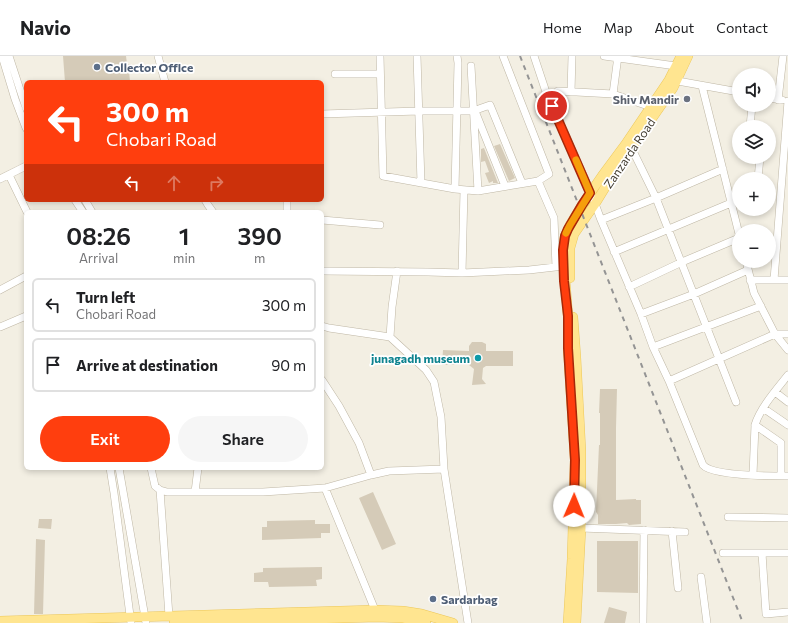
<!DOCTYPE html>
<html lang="en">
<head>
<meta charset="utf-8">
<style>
	:root { --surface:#fff; --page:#f6f6f6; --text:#202124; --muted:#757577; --line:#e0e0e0; --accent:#ff3e0e }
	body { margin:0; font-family:Commissioner,sans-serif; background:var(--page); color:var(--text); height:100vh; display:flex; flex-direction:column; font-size:15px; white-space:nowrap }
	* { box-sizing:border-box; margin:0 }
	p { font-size:13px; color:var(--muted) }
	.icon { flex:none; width:22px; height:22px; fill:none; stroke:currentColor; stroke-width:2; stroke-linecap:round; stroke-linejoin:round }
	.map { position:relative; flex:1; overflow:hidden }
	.details { position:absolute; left:24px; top:154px; width:300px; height:260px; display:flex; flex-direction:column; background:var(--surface); border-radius:6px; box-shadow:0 2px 6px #0003 }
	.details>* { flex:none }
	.top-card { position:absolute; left:24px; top:24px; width:300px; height:122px; border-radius:6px; box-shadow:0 2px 6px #0003; background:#ff3e0e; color:#fff; overflow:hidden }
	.tools { position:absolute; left:732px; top:12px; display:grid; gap:8px }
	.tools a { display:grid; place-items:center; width:44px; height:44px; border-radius:50%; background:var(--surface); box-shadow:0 2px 6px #0003; font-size:20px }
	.pin { position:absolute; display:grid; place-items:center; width:34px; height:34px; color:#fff; margin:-17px; border:2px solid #fff; border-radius:50%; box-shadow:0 1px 4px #0007 }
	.me { position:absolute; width:44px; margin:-22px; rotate:1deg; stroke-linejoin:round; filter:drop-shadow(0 0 3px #0008) }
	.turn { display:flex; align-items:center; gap:14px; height:84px; padding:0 16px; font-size:18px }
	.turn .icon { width:52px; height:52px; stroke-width:2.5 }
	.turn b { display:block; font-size:28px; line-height:34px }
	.lanes { display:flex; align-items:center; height:38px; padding:0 16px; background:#0003; justify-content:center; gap:20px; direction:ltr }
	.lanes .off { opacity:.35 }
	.eta { display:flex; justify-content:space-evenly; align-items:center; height:68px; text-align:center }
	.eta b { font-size:24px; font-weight:600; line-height:28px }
	.button { display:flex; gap:8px; margin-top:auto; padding:8px 16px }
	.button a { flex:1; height:46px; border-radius:24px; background:var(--accent); color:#fff; font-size:16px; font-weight:600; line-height:46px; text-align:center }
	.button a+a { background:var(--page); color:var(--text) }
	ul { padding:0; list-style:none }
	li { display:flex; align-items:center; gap:12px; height:54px; margin:0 8px 6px; padding:0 8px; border:2px solid var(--line); border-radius:6px }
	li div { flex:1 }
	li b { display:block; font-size:15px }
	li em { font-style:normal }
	header { display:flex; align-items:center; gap:24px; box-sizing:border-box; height:56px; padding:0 20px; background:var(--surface); border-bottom:1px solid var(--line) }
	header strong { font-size:19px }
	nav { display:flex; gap:22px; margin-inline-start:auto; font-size:14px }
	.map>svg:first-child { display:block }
</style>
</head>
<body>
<header>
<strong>Navio</strong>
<nav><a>Home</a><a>Map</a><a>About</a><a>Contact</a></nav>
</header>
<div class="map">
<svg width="788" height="567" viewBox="0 0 788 567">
	<rect width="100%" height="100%" fill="#f3efe3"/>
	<path fill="#d5cbb8" d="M63 0H126L127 8H131V14H129L130 26H65Z
		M500 88 515 122 509 125 494 90Z
		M484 92 498 127H493V125L489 127 485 117 489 116 485 105 481 106V93Z
		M472 286H482L486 288V295H513V310H486L483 312 482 323 486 328 472 329 474 313 469 309H442L443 294 469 295V290Z
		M600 333H617L616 372V444L636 443V444H641V468L629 469 627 467 616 468H598V459L596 456 599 389H600V357H599Z
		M373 436 396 488 382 494 359 442Z
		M39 463H52L51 473 38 472Z
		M315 464V468H330V477H321V482L262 484V471H267V465Z
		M36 483 45 484 43 558H34Z
		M597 485H638V537L597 536Z
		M322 511V523L316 524 317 530 269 531 268 526H254V517L263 516V512Z
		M609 551 627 556 625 567H604Z"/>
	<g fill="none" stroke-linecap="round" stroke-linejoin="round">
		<defs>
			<path id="minor" d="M2 0 15 43 26 72
				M9 0 26 52
				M158 0 165 26
				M380 0 383 120 455 133 478 135 538 125 549 118 503 0
				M417 0 421 127
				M534 0 546 36 591 137 601 164 641 258 653 291 669 325 703 409C712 420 772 420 788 420
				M604 0 676 10
				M471 10 478 135
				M335 18H380
				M672 24 739 36
				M702 30 739 178
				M558 35 613 38 651 51
				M571 36 572 0
				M613 38 618 0
				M769 42 782 44
				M778 44 783 0
				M475 55 505 130
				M322 58 419 55H473L490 49 522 127
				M750 71 752 49
				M632 93 656 142 736 346
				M9 119 27 156
				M0 123 26 110
				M758 123 760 101
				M538 125 554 162 556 211
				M455 133 458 7 457 0
				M75 144 83 156
				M85 144 92 156
				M205 144 208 149 213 156
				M287 156V144
				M322 164 380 169
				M601 164 656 142 723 113
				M614 196 731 147
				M746 205 754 237 775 278 788 294
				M322 215 428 216 462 217 529 214 564 210
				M397 215 392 251 390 281 426 314 434 326 441 361 444 413 468 567
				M462 217 464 134
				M750 224H788
				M774 224 788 45
				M629 231 682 206 739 182
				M0 234 26 220
				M641 258 694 238 748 214
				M322 270 329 272 390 281
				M0 271 26 260
				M653 291 761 250
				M322 324 339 350 359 387 371 419
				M669 325 775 278H788
				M775 336 788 346
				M763 352 788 369
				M755 369 781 387V420
				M110 412 114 437 131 567
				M119 412 146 567
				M151 412 155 430 160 434 167 436H263L325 432 371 419 389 415 444 413
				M753 419 755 369C760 352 777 333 788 319
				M325 432 375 554
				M160 434 169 560
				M195 436 198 412
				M728 461 788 462
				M581 472 685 476
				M672 475 678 532
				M723 497H788
				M762 497 766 558 788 556
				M701 521 707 567
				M643 567 644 474"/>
			<path id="major" d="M570 222V192L574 178 595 148 614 117 664 45 673 32 688 0
				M573 261 576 301 581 395V472L576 567
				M0 565 375 554 403 555 422 558 453 567
				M174 567 377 561 403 562 426 567
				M568 567 572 503 575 404 568 291V260L564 210 563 195 565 180 570 169 582 149 602 120 625 89 669 24 681 0"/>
		</defs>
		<use href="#minor" stroke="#bfb7a5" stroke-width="8"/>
		<use href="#major" stroke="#ecc759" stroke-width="10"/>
		<use href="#minor" stroke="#fff" stroke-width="7"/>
		<use href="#major" stroke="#ffe590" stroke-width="9"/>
		<path stroke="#949494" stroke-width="2" stroke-dasharray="5 5" stroke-linecap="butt" d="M520 0 743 567"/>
	</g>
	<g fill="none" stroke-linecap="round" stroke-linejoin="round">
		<defs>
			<path id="route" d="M552 50 590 137 582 149 568 173 565 180 563 194 564 225 568 260V292L575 404 574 450"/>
		</defs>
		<use href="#route" stroke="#a62809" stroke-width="10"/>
		<use href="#route" stroke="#ff3e0e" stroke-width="7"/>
		<path stroke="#f59e0b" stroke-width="7" d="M566 177 570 169 590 137 576 104"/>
	</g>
	<g fill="#5c6f8a" stroke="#fff" stroke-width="1.5">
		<circle cx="97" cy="11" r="4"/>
		<circle cx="433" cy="543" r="4"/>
	</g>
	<circle fill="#6b7280" stroke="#fff" stroke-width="1.5" cx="687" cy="43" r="4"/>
	<circle fill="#0f9aa8" stroke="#fff" stroke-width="1.5" cx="478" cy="302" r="4"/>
	<g text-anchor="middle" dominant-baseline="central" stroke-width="3.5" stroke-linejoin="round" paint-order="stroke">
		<g font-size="12" font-weight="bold" fill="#4e5e75" stroke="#fff" text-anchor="start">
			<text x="105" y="11">Collector Office</text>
			<text x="441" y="543">Sardarbag</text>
		</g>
		<g font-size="12" font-weight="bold" fill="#5b616d" stroke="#fff" text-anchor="end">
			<text x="679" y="43">Shiv Mandir</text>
		</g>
		<g font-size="12" fill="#453f33" stroke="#fff">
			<text transform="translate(629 97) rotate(-56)">Zanzarda Road</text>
		</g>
		<g font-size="12" font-weight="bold" fill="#0d838f" stroke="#fff" text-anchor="end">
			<text x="470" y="302">junagadh museum</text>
		</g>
	</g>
</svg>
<div class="tools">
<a><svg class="icon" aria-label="sound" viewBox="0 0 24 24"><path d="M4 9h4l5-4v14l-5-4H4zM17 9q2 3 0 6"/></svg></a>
<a><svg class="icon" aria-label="layers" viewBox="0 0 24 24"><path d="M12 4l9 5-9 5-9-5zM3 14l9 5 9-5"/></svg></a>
<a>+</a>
<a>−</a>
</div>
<div class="pin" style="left:552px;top:50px;background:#d93025"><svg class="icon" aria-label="arrive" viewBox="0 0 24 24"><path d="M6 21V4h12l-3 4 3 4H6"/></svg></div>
<svg class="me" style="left:574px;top:450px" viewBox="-20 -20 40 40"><circle r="19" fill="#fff"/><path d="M0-13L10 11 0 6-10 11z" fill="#ff3e0e"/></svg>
<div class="top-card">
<div class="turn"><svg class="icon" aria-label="left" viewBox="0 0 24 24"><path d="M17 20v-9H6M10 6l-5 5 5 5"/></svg><div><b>300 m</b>Chobari Road</div></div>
<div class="lanes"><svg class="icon" aria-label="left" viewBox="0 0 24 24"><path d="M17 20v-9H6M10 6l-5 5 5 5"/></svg><svg class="icon off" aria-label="ahead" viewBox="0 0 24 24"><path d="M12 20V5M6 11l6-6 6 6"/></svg><svg class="icon off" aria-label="right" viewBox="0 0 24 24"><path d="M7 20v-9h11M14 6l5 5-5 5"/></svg></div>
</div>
<section class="details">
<div class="eta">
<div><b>08:26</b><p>Arrival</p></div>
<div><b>1</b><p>min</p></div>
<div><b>390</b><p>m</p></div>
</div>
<ul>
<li><svg class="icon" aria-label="left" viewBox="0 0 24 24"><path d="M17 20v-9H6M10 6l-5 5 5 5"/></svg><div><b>Turn left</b><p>Chobari Road</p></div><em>300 m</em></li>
<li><svg class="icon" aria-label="arrive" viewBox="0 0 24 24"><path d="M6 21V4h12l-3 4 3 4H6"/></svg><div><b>Arrive at destination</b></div><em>90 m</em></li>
</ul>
<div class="button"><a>Exit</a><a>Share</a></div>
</section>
</div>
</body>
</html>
